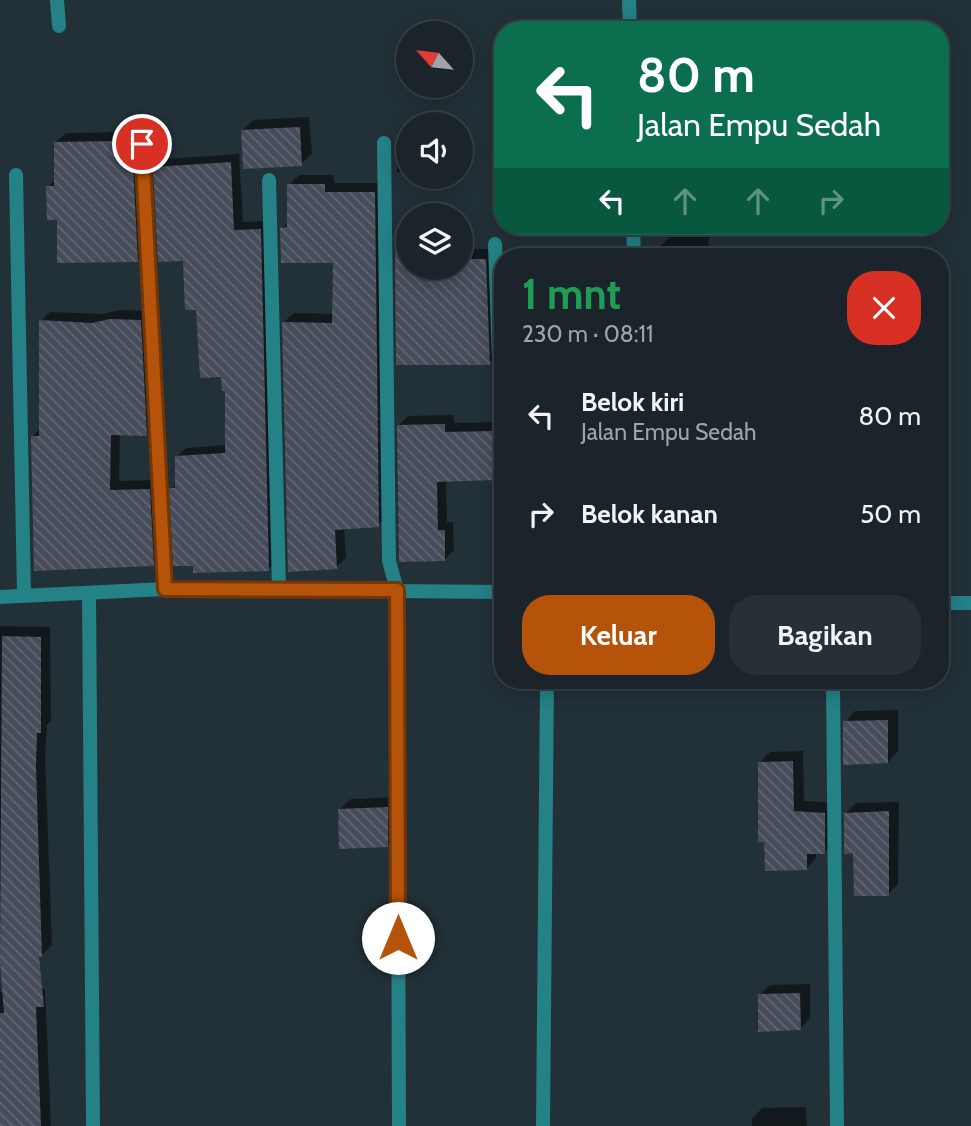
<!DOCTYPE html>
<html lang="id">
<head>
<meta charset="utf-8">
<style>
	:root { --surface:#1a242a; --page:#273036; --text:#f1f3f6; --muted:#9fa4a8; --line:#384147; --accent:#b45309 }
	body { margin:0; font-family:Cabin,sans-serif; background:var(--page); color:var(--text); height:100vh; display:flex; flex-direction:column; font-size:26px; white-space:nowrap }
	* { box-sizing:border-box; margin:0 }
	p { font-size:23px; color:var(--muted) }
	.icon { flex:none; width:38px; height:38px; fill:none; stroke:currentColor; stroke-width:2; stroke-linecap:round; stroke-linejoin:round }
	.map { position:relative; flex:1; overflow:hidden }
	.side { position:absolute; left:494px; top:248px; width:455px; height:441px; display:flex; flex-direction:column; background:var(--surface); border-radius:28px; box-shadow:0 4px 18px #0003,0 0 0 2px var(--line) }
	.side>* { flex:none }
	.hud { position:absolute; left:494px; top:21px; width:455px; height:214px; border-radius:28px; box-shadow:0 4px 18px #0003,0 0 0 2px var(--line); background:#0b6e4f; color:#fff; overflow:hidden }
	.needle { width:46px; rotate:297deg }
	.tools { position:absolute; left:396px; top:21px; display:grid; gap:14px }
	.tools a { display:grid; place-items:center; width:77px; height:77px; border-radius:50%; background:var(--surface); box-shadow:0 4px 18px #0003,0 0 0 2px var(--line); font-size:35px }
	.pin { position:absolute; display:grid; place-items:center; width:60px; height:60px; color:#fff; margin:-30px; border:4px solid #fff; border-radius:50%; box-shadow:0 2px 7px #0007 }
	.me { position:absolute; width:77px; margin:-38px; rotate:0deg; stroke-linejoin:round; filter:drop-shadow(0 0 5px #0008) }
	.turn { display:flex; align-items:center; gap:24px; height:147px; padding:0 28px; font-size:32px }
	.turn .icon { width:91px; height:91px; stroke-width:2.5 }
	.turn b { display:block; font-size:49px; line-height:60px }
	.lanes { display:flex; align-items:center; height:66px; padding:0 28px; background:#0003; justify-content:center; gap:35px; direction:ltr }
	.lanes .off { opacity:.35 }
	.round { display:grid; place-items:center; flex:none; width:74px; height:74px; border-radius:28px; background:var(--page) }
	.overview { display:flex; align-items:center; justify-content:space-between; height:119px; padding:0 28px }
	h1 { font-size:42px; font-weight:700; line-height:52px; color:#1e9e55 }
	.action { display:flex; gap:14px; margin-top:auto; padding:14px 28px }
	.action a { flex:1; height:80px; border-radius:28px; background:var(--accent); color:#fff; font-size:28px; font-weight:700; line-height:80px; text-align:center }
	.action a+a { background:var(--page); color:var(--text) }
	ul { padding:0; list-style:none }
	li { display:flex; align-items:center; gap:21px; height:98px; padding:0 28px }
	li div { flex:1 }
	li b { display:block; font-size:26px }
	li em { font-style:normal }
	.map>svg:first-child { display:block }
</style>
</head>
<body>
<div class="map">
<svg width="971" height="1126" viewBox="0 0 971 1126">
	<defs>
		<pattern id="building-back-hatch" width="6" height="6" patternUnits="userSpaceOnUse" patternTransform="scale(1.75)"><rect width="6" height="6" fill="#474c5a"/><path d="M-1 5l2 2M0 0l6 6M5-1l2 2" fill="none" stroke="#616672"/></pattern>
	</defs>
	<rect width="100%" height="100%" fill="#223038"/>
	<path fill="#0007" d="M309 117 312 154 301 164 242 131 253 120Z
		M130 118H151V122L142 133 148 250 138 260 58 218 48 187 56 179 55 143 66 133 120 132Z
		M403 139H408V172H397L398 144Z
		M239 154 243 222 269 221 277 561 268 569 171 489 177 483V457L186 448 227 445V389L198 308 155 168 164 159Z
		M299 175H334V183H384L388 515 378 525 344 527 346 558 336 567 284 322 294 313 334 314 335 261 282 228 289 221V185Z
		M408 231V268H460V239L462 249H496L499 352 489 363H398L397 242Z
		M672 235 709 236 708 257H661V245Z
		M120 310 151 311 156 424 147 434H120L119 481 159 480 163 555 153 565 32 437 41 428V321L50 312 103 314Z
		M454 415V423L500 422 502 474 497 479 446 480 447 522H453L454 550 445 559 399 425 408 416Z
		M0 626 50 627 51 721 47 725 45 755 52 945 42 955H0Z
		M898 710V751L888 762 845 722 855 711Z
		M803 751 804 801 834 803 835 842 824 852H816V858L806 869 760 762 770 752Z
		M398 797V835L388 845 340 809 351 799Z
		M899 802 898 884 888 894 855 851 846 813 856 803Z
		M810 984V1018L800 1029 759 995 770 985Z
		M45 989 51 1126H0V992Z
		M806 1107 807 1126H752V1119L762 1108Z"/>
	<path fill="url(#building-back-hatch)" d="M118 127H141V134L136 136 132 144 138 262 57 263V220H47L46 186H54V142L118 141Z
		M300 127 302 166 243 169 241 130Z
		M231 162 234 230 261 229 269 571 193 573V566H173L169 488H175V456L225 453V391H222L221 377 200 378 196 310H185L183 261 158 262 153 167Z
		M287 184H325V192H375L379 527 335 530 337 569 288 572 282 322 332 323 333 263H281L280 228 287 227Z
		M395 241H408V268H460V259H486L490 365H396Z
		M110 319 141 320 147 436 111 435 110 490 150 489 154 566 34 571 31 436H39V320L92 323Z
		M445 424V432L492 431V448L498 456V480L437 482 438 530H445V561L399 562 397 425Z
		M2 636 41 637V733H37L36 766 42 957H39L44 1007H36L41 1126H0V1013H4L0 962Z
		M888 720V763L843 765V721Z
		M793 761 794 811 825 813V854H807V870L765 871 764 842H758V762Z
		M388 807V847L339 849 338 809Z
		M889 811V896H854L853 853 844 854V813Z
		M800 993 801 1030 758 1032V994Z"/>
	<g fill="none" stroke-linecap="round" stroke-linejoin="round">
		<path stroke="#248186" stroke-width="14" d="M57 0 59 26
			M629 0 630 30
			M384 143 389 561 397 590 399 1126
			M142 144 165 589
			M16 175 24 595
			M269 180 279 589
			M633 226 634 257
			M495 244 502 447
			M89 593 93 1126
			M833 681 837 1126
			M543 1126 547 681"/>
		<path stroke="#248186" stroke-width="14" d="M0 597 165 589 502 592
			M940 603H971"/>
	</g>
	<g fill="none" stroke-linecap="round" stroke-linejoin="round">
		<defs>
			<path id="route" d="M142 144 165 589 397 590 398 938"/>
		</defs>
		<use href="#route" stroke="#753606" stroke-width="18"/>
		<use href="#route" stroke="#b45309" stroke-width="12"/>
	</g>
</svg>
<div class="tools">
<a><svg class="needle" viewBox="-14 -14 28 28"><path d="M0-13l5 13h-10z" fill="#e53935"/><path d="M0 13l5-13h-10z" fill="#9fa4a8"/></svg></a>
<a><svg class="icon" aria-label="sound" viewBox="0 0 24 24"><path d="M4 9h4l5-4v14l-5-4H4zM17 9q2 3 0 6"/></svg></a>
<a><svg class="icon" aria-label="layers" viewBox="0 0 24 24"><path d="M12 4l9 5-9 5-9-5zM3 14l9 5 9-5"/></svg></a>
</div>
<div class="pin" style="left:142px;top:144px;background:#d93025"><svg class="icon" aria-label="arrive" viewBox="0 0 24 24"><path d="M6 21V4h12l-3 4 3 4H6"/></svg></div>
<svg class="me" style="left:398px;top:938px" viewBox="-20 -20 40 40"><circle r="19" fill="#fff"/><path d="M0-13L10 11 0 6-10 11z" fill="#b45309"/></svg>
<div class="hud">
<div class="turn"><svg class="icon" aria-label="left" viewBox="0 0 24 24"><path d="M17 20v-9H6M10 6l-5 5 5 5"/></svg><div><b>80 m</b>Jalan Empu Sedah</div></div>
<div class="lanes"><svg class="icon" aria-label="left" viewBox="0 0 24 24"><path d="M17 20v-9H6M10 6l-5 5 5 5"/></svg><svg class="icon off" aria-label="ahead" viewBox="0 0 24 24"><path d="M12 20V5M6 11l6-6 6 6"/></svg><svg class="icon off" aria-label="ahead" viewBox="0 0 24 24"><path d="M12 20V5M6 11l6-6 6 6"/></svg><svg class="icon off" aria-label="right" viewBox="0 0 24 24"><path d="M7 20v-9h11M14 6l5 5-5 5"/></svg></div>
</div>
<section class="side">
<div class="overview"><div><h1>1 mnt</h1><p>230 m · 08:11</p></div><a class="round" style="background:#d93025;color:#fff"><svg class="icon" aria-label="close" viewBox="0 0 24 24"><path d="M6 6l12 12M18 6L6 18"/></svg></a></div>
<ul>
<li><svg class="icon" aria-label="left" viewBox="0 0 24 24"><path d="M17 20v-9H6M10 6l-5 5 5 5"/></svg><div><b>Belok kiri</b><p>Jalan Empu Sedah</p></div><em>80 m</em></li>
<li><svg class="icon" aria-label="right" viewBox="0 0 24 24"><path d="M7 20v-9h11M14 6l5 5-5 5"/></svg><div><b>Belok kanan</b></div><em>50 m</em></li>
</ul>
<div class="action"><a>Keluar</a><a>Bagikan</a></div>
</section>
</div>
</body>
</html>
